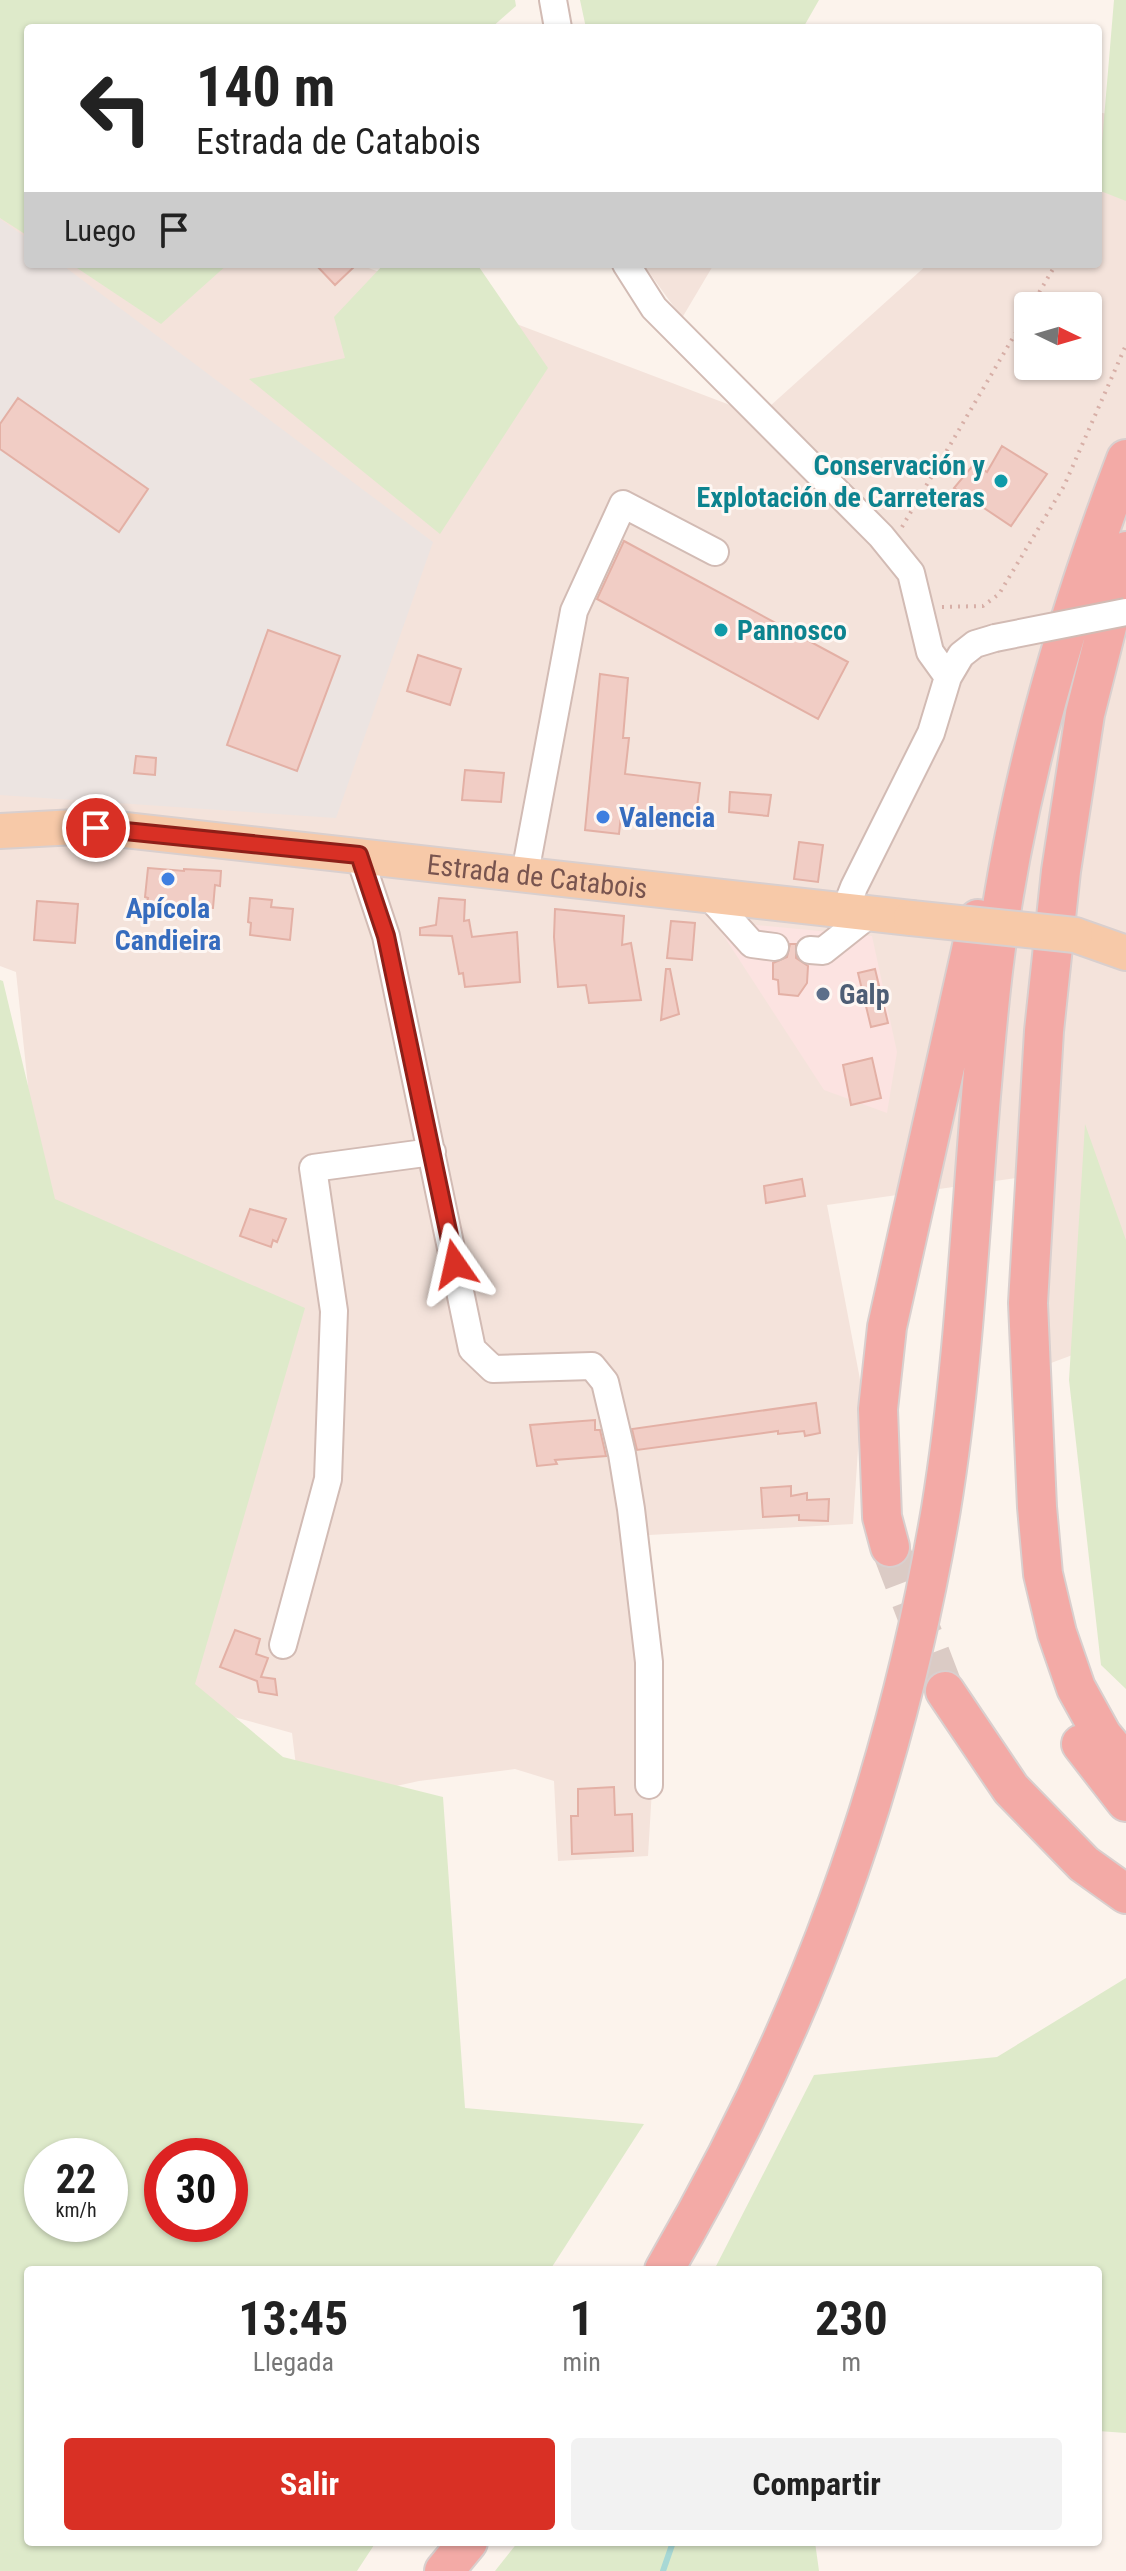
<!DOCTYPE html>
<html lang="es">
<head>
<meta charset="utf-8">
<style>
	:root { --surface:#fff; --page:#f2f2f2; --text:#222; --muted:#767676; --accent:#d93025 }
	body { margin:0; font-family:"Roboto Condensed",sans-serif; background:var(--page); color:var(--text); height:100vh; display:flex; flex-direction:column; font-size:30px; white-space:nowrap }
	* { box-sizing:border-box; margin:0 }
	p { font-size:26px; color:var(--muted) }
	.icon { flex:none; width:44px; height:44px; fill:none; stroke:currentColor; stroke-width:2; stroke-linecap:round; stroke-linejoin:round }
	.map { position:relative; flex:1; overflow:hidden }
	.panel { position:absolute; left:24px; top:2266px; width:1078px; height:280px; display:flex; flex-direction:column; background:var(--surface); border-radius:8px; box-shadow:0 2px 6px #0004 }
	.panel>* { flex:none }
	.top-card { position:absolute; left:24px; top:24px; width:1078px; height:244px; border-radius:8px; box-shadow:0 2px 6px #0004; background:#fff; color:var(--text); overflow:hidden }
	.needle { width:52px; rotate:95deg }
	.tools { position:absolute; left:1014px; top:292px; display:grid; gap:16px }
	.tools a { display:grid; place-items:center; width:88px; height:88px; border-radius:8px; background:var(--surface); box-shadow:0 2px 6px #0004; font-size:40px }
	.speed { position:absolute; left:24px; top:2138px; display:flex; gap:16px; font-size:40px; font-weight:700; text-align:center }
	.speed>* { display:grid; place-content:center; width:104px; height:104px; border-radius:50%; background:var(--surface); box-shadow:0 2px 6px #0004; line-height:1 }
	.speed small { font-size:20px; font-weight:400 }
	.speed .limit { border:12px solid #d22; background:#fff; color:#111 }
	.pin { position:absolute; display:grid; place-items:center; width:68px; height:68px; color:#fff; margin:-34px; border:4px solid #fff; border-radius:50%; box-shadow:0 2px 8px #0007 }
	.me { position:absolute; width:88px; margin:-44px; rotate:349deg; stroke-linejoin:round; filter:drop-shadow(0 0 6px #0008) }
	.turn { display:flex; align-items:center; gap:28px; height:168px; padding:0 40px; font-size:36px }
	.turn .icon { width:104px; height:104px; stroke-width:2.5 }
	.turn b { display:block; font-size:56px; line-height:68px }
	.then { display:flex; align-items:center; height:76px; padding:0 40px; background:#0003; gap:16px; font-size:30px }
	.eta { display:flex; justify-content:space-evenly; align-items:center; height:136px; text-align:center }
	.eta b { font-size:48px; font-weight:700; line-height:56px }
	.primary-button { display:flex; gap:16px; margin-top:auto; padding:16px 40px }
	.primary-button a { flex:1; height:92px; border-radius:8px; background:var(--accent); color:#fff; font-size:32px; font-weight:700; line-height:92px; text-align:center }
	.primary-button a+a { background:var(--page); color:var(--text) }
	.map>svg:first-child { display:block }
</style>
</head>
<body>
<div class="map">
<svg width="1126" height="2571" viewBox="0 0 1126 2571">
	<rect width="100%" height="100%" fill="#fcf3ec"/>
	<path fill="#f4e3db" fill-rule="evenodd" d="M1098 112 1126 118V1335L1051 1363 1038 1175 827 1205 862 1390 853 1524 649 1535 658 1689 648 1856 558 1861 554 1781 515 1769 419 1781 301 1807 292 1733 234 1717 139 1715 41 1210 16 972 0 966V189L28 169V264H358L759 416 928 264H1098ZM1028 306H1088V366H1028Z
		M643 264H714L682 318Z"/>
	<path fill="#fce3e1" d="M714 921 872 936 897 1052 887 1113 824 1090Z"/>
	<path fill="#ece4e1" d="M0 219 28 239V264H61L433 542 336 818 0 795Z"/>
	<path fill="#deeaca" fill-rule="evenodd" d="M0 0H515L516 6 491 28H28V236L0 218Z
		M580 0H819L803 28H586Z
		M1114 0H1126V201L1098 190Z
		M71 264H228L161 324Z
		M384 264H477L548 368 440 534 249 379 345 358 334 317Z
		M0 980 3 981 55 1199 305 1308 195 1684 283 1757 443 1797 465 2108 644 2124 550 2270H28V2542H376L357 2571H0ZM42 2156H110V2224H42ZM230 2156V2224H162V2156Z
		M1085 1124 1126 1240V1689L1101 1665 1069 1380Z
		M1126 1978V2433L1098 2431V2270H714L814 2075 997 2057Z
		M518 2542H815L819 2571H495Z"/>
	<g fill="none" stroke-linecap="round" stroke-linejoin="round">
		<path stroke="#a7d8d5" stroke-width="6" d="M663 2571 673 2542"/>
	</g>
	<path fill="#f1cdc5" stroke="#e3b0a5" stroke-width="2" d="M315 264H357L335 285Z
		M18 398 148 489 119 532 0 449V424Z
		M1002 446 1047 474 1011 526 954 488 974 464 987 472Z
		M624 541 848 662 818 719 597 599Z
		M268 630 340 656 297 771 227 745Z
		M418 655 461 669 450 705 407 691Z
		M600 674 628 678 623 738H629L625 774 700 783 695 823 621 815 619 834 585 830Z
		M136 756 156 758 155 775 134 773Z
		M465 770 504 773 501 802 462 800Z
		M730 792 771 795 768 816 729 812Z
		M799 842 823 845 818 882 794 879Z
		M148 868 184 871V869L221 871 220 886 215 885 213 908 179 906 178 918 151 915V908L146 907 148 898 145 897Z
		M250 898 272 900 271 907 293 909 290 940 250 935 251 923 248 922Z
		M439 898 465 900 464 921 469 920 472 937 517 932 520 982 465 987 463 973 459 974 452 936 420 935V928L436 925Z
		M37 901 78 904 75 943 34 940Z
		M555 909 624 916 622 945 631 943 641 1000 589 1003 586 985 558 987 554 937Z
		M671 921 695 923 692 960 667 958Z
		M790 944H796V958L808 966 807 983 798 996 779 994 778 980 773 979V963L787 957Z
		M666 969H670L679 1014 661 1020Z
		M875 969 888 1023 871 1027 858 973Z
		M872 1058 881 1098 851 1105 843 1065Z
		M802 1179 805 1196 766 1203 764 1186Z
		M250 1209 286 1219 277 1242 273 1240 271 1247 240 1236Z
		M816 1403 820 1433 805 1436 804 1431 778 1434V1431L637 1450 632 1429Z
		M595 1420V1430H600L606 1456 555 1460 557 1464 537 1466 530 1425Z
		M791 1486V1496L807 1493V1500L829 1499 828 1521 799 1520V1515L763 1517 761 1488Z
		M235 1630 260 1639 256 1654 268 1658 261 1677 275 1679 277 1695 259 1692 257 1681 220 1667Z
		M614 1787 615 1815 632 1814 633 1851 572 1854 571 1816H578V1789Z"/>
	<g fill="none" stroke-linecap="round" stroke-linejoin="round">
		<path stroke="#dbcbc5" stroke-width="38" stroke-dasharray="38 19" stroke-linecap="butt" d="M890 1547 945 1691"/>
		<defs>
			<path id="minor" d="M553 0 558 28
				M626 264 654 308 881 536 911 573 930 652 948 677
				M359 855 386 936 472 1349 493 1369 592 1366 605 1382 622 1454 631 1509 649 1662V1785
				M525 873 574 611 623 504 715 552
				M708 895 752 944 775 947
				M845 910 854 887 931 733 948 677 961 655 975 644 995 638
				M810 950 823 951 871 913
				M283 1645 328 1479 334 1311 313 1168 432 1152"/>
			<g id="major">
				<path id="s1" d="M0 831 76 827 116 829 911 918"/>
				<path d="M1075 935 1126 953"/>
			</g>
			<path id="highway" d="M1126 551 1085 714 1061 871 1044 1031 1028 1303 1037 1507 1043 1574 1057 1633 1076 1688 1102 1735 1126 1764
				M890 1547 882 1517 878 1409 887 1327 978 919
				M945 1691 1011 1789 1084 1864 1126 1894
				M1081 1744 1126 1802
				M664 2270C805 2028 894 1786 941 1509 970 1331 972 1150 993 971 1014 795 1063 624 1126 459
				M444 2571 468 2542"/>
		</defs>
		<use href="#minor" stroke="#d2bbb4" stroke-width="30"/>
		<use href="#major" stroke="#d9cfce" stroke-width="38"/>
		<use href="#highway" stroke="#d9cfce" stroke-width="42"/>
		<path stroke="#d7afa7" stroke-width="4" stroke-dasharray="2 6" stroke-linecap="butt" d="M1031 306 1056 264
			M902 527 1028 312
			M942 607 983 606 999 594 1064 486 1126 345"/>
		<use href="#minor" stroke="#fff" stroke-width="26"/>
		<use href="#major" stroke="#f7c9a8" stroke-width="34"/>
		<use href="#highway" stroke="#f3aaa6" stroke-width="38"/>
		<defs>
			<path id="minor-bridge" d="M995 638 1126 612"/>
			<path id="major-bridge" d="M911 918 1075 935"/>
		</defs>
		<use href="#minor-bridge" stroke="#d2bbb4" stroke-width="30" stroke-linecap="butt"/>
		<use href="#major-bridge" stroke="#d9cfce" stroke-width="38" stroke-linecap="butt"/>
		<use href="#minor-bridge" stroke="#fff" stroke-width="26"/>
		<use href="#major-bridge" stroke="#f7c9a8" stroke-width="34"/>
	</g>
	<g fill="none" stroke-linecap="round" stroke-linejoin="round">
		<defs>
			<path id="route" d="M96 828 359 855 386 936 455 1264"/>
		</defs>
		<use href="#route" stroke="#8d1f18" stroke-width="20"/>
		<use href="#route" stroke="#d93025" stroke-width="14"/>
	</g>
	<g fill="#0f9aa8" stroke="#fef7f3" stroke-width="3">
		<circle cx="1001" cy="481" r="8"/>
		<circle cx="721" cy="630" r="8"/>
	</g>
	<g fill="#3f7fe0" stroke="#fef7f3" stroke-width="3">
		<circle cx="603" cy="817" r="8"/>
		<circle cx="168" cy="879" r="8"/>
	</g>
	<circle fill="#5c6f8a" stroke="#fef7f3" stroke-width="3" cx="823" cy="994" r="8"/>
	<g text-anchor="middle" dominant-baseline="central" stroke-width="6" stroke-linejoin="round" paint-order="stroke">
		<g font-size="28" font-weight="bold" fill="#0d838f" stroke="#fef7f3" text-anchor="end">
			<text x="985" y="465">Conservación y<tspan x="985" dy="32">Explotación de Carreteras</tspan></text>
			<text x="737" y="630" text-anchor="start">Pannosco</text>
		</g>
		<g font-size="28" font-weight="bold" fill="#366cbe" stroke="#fef7f3" text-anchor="start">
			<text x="619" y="817">Valencia</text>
			<text x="168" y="908" text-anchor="middle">Apícola<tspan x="168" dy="32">Candieira</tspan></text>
		</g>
		<g font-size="28" fill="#78544f" stroke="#fef7f3">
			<text stroke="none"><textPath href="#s1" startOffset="540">Estrada de Catabois</textPath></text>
		</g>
		<g font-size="28" font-weight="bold" fill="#4e5e75" stroke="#fef7f3" text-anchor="start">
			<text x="839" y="994">Galp</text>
		</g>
	</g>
</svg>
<div class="tools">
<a><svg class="needle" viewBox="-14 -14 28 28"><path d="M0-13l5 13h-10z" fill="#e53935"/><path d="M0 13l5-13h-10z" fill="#767676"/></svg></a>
</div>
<div class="speed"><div>22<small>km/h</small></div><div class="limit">30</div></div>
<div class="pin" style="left:96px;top:828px;background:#d93025"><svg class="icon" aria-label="arrive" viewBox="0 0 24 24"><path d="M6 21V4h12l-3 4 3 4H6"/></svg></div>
<svg class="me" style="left:455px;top:1264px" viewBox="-20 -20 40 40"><path d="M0-17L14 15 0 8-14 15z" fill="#d93025" stroke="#fff" stroke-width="4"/></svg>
<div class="top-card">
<div class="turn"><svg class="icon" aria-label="left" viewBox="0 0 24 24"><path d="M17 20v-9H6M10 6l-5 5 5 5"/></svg><div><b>140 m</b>Estrada de Catabois</div></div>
<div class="then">Luego<svg class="icon" aria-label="arrive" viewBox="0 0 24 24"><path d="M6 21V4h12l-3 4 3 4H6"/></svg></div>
</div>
<section class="panel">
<div class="eta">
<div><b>13:45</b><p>Llegada</p></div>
<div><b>1</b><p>min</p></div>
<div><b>230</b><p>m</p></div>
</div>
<div class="primary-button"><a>Salir</a><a>Compartir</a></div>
</section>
</div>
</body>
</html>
